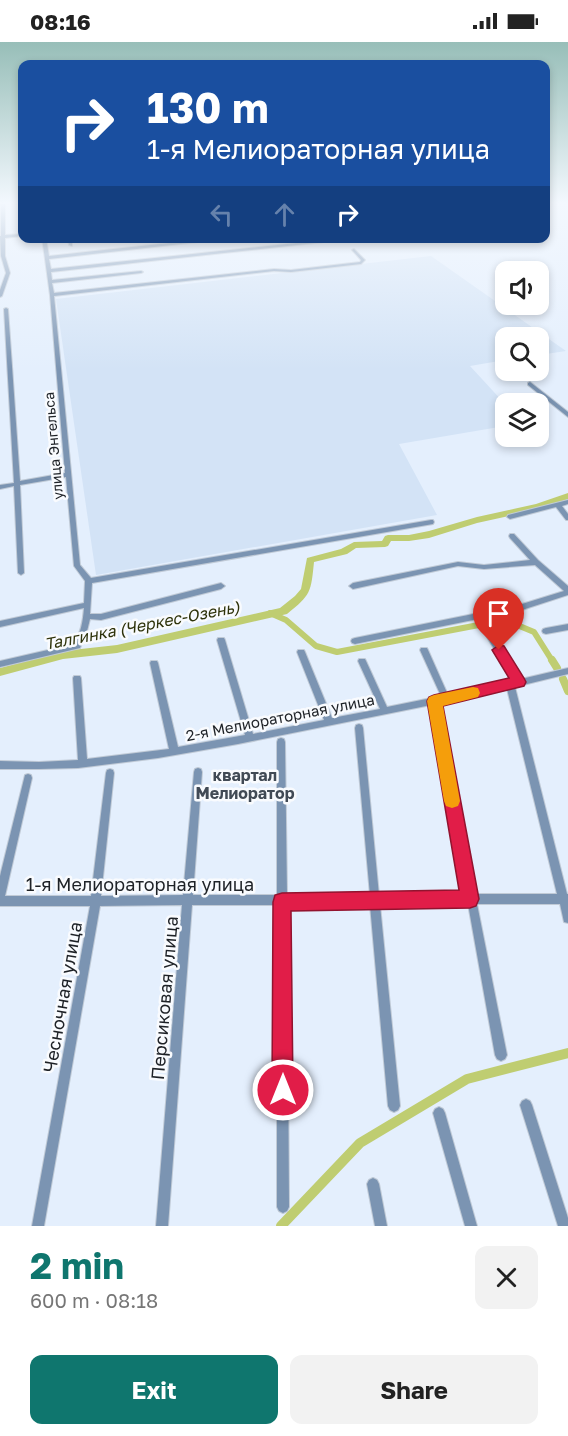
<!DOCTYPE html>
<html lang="en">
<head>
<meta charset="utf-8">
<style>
	:root { --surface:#fff; --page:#f2f2f2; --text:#222; --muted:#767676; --accent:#0f766e }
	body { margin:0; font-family:"Golos Text",sans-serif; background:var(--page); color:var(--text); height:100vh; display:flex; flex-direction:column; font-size:22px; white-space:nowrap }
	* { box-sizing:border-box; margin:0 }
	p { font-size:20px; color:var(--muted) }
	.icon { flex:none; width:33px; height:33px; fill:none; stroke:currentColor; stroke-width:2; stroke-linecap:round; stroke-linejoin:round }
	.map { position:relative; height:1184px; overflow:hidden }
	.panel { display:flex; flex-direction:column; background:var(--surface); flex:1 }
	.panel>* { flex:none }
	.hud { position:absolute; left:18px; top:18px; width:532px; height:183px; border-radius:12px; box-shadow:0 3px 9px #0003; background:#1a4fa0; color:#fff; overflow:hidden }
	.buttons { position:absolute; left:495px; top:219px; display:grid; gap:12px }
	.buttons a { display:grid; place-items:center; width:54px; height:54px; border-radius:12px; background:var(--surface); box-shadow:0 3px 9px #0003; font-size:30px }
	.pin { position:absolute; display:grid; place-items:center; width:51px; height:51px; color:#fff; margin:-62px -26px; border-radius:50% 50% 50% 0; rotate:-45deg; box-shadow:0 0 6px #0007 }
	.pin .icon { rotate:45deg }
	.me { position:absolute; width:66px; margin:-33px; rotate:0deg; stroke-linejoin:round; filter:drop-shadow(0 0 4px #0008) }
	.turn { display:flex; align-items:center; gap:21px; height:126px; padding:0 30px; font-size:27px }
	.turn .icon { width:78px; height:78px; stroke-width:2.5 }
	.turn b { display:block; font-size:42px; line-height:51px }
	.lanes { display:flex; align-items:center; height:57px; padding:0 30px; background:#0003; justify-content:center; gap:30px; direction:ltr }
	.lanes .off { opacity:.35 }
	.round { display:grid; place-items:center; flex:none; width:63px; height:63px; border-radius:12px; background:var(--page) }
	.head { display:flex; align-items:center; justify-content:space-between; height:102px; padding:0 30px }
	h1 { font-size:36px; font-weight:700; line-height:45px; color:var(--accent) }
	.cta { display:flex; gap:12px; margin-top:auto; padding:12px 30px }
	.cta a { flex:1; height:69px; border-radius:12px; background:var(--accent); color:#fff; font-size:24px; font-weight:700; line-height:69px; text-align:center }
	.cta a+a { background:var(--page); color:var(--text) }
	.status { display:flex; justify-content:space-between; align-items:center; height:42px; padding:0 30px; background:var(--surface); direction:ltr }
	.status svg { height:16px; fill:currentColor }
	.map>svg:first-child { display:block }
</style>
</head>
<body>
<div class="status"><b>08:16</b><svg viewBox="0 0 49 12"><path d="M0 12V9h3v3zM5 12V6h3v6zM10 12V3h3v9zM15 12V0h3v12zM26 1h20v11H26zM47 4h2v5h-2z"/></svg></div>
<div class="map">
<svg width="568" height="1184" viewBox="0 0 568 1184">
	<rect width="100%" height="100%" fill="#e4effd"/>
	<path fill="#d3e3f6" d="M431 214 566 309 539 313 538 296H506L505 318 470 324 505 362V384L399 402 437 473 96 533 56 257Z"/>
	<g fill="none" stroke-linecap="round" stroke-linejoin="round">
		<path stroke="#bfcd71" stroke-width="6" d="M270 571 286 578 316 604 337 610 505 578 534 590 553 620"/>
		<path stroke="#bfcd71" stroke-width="8" d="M552 618 557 626
			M563 637 568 649"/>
		<path stroke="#bfcd71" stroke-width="10" d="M281 1184 360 1101 467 1037 568 1011"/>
		<path fill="#bfcd71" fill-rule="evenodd" d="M568 451V457L541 467 477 481 429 496 409 499H391L388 504 385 505 356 506 347 512 314 520C311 550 311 553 287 572L117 611 63 617 0 634V626L63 609 117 603 280 566 295 554 301 547 307 516 341 507 354 500 382 499 385 494 388 493H409L429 489 477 475 536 462Z"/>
		<defs>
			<path id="minor" d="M1 162H5V193L22 192V194L5 196V214L10 231 2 254 0 255V248L6 231 1 214 0 194H1Z
				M42 196H46L49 214 215 196H233L49 217 51 227 324 198 326 199 324 200 51 230 52 238 141 229 143 230 141 231 52 241 54 251 274 227 291 228 360 220 361 218 352 208 354 207 365 218 361 222 291 230 274 229 54 254 80 523 91 536 431 478H433L434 480 433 482 92 541 90 572H101L221 541 225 544 221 547 101 578 90 577 87 589 80 606 0 625V619L74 602C81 591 83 579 84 566L0 585V579L84 561 85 539 74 524 66 435 20 443 24 531 21 533 18 531 14 444 0 447V443L14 441 4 267 6 266 8 267 20 439 65 431 50 253Z
				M68 196H72V204L69 203Z
				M94 196H107L86 200 84 199Z
				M530 340 568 370V375L528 343V341Z
				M568 458V462L562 464 568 472V478H566L556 465 510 477 507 475 508 473Z
				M510 492H514L538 518 568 544V553L522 568 355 602 352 601 351 599 352 597 355 596 522 562 564 549 535 523 484 527 458 524 353 547 349 544 353 541 458 520 484 523 530 518 510 496 509 494Z
				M568 582V588L546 592 543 591 542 589 543 587 546 586Z
				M489 589 492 590 521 637 568 626V632L515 645 567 852H568V881L564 880 560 862H477L507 1013 505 1017 501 1019 497 1017 495 1013 468 862 380 863 400 1064 398 1068 394 1070 390 1068 388 1064 370 863H287L289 1165 287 1169 283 1171 279 1169 277 1165V863H192L168 1184H156L182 863 100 864 44 1184H32L90 864H0V834L25 733 28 732 31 733 32 736 5 854H91L106 731 107 728 110 727 113 728 114 731 101 854 183 853 194 730 195 727 198 726 201 727 202 730 193 853H277V700L278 697 281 696 284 697 285 700 287 853H370L355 686 356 683 359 682 362 683 363 686 379 853 466 852 431 663 238 702 158 716 78 726 39 727H0V719L39 720 78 718 73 636 74 634H80L81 636 87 717 169 707 150 621 151 619H157L158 621 178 705 245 693 217 598 218 596H224L225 598 253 692 324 678 297 610 298 608H304L305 610 332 676 380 667 358 619 359 617H365L366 619 387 665 441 654 420 608 421 606H427L428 608 448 653 514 639 485 592 486 590ZM507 647 557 852H476L439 661Z
				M526 1057 530 1059 532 1063 568 1176V1184H558L520 1063 522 1059Z
				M439 1065 443 1067 445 1071 477 1184H465L433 1071 435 1067Z
				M373 1136 377 1138 379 1142 387 1184H375L367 1142 369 1138Z"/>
		</defs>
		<use href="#minor" stroke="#c0cad6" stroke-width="2"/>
		<use href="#minor" fill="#7b94b2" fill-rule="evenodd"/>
	</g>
	<linearGradient id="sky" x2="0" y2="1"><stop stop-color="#97beb8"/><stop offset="0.49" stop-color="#f3f8fe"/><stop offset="1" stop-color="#f3f8fe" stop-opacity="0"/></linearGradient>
	<rect width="568" height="328" fill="url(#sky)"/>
	<path fill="#e11d48" stroke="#92132f" stroke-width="1.5" d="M499 603 504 604 524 636 526 640 524 644 443 664 479 857 476 864 470 866 291 869 293 1048 290 1055 283 1058 275 1055 272 1048 273 860 275 853 282 851 459 848 427 659 429 655 434 653 509 636 492 608Z"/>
	<path fill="#f59e0b" d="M473 645 478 646 480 651 478 655 443 664 460 759 458 764 452 766 446 764 444 759 427 659 429 655 434 653Z"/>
	<g text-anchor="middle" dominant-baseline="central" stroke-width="5" stroke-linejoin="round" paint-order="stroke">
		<g font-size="14" fill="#1e2227" stroke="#f9fbfe">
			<text transform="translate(53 404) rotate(-95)">улица Энгельса</text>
		</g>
		<g font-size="15" fill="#1e2227" stroke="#f9fbfe">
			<text transform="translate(280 675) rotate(-11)">2-я Мелиораторная улица</text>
		</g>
		<g font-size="16" font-style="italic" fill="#2e330b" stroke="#f9fbfe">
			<text transform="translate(142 583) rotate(-11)">Талгинка (Черкес-Озень)</text>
		</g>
		<g font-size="16" font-weight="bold" fill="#414a55" stroke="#f9fbfe">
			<text x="245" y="733">квартал<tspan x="245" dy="18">Мелиоратор</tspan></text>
		</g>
		<g font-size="18" fill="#1e2227" stroke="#f9fbfe">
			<text x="140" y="842">1-я Мелиораторная улица</text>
			<text transform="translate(62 955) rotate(-80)">Чесночная улица</text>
			<text transform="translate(164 956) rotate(-85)">Персиковая улица</text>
		</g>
	</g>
</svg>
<div class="buttons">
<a><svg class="icon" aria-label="sound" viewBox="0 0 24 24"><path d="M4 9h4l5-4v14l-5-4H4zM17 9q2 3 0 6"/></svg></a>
<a><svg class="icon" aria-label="search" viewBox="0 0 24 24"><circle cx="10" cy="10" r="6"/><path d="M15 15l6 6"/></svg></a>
<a><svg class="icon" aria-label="layers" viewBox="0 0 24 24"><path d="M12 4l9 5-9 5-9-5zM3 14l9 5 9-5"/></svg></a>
</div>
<div class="pin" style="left:499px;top:608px;background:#d93025"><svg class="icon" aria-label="arrive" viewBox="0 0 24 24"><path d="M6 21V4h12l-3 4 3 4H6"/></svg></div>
<svg class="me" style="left:283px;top:1048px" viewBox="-20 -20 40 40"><circle r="17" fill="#e11d48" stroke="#fff" stroke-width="3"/><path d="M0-11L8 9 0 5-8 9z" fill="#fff"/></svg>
<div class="hud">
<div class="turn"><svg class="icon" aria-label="right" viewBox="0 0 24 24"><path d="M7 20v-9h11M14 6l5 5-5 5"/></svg><div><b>130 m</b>1-я Мелиораторная улица</div></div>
<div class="lanes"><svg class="icon off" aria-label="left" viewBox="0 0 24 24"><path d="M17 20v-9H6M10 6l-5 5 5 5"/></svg><svg class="icon off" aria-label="ahead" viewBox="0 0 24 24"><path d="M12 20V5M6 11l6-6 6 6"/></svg><svg class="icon" aria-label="right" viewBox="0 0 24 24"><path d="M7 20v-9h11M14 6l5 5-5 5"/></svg></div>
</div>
</div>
<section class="panel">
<div class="head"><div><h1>2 min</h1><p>600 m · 08:18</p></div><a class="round"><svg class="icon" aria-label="close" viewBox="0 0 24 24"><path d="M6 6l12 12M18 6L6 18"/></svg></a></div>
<div class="cta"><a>Exit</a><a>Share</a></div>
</section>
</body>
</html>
